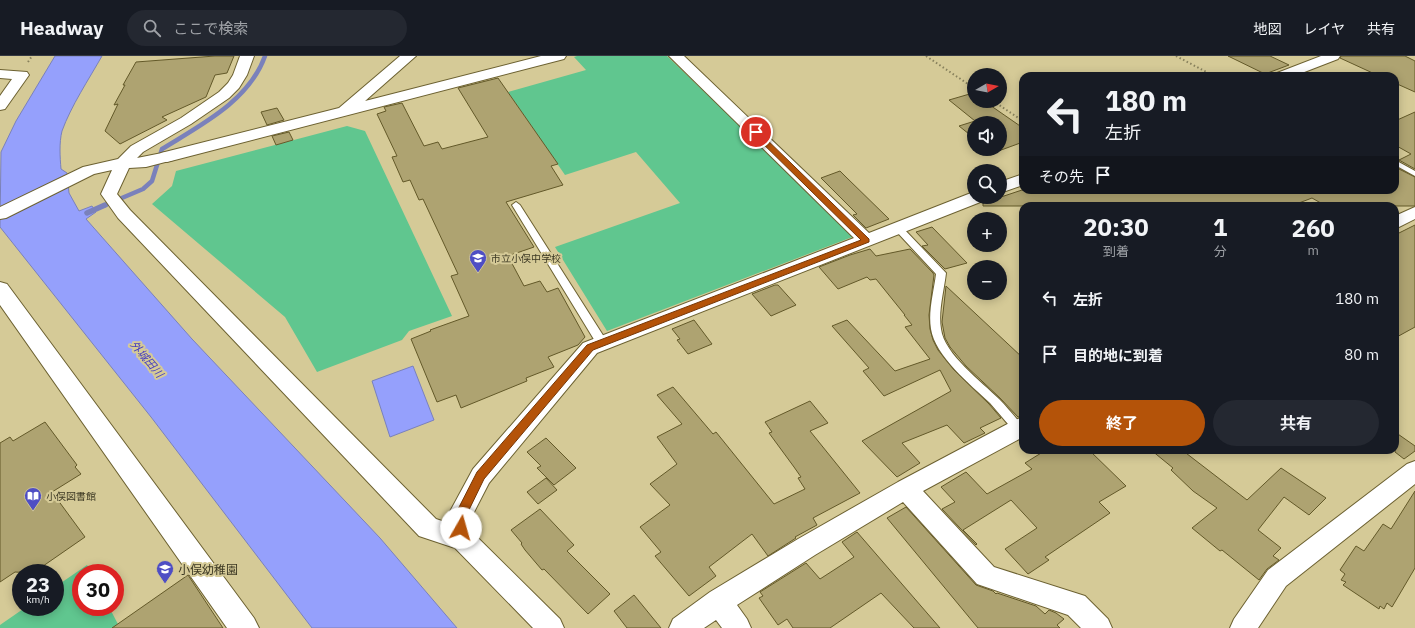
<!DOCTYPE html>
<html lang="ja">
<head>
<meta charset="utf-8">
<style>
	:root { --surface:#171b24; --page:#242831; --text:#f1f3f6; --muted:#9ea1a6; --line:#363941; --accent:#b45309 }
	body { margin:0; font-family:"IBM Plex Sans","Noto Sans JP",sans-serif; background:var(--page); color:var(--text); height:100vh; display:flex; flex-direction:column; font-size:15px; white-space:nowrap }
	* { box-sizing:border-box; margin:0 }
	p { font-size:13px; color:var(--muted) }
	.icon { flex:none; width:22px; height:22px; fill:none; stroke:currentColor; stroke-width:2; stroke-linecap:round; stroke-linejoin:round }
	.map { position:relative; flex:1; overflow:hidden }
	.details { position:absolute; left:1019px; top:146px; width:380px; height:252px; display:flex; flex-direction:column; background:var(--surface); border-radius:12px; box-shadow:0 2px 10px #0003 }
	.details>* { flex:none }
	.guide { position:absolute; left:1019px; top:16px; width:380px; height:122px; border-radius:12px; box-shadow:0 2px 10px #0003; background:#171b24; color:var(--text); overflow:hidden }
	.needle { width:26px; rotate:81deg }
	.fabs { position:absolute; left:967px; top:12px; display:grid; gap:8px }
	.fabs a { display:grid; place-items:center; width:40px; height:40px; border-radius:50%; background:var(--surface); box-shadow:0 2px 10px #0003; font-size:20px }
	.speed { position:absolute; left:12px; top:508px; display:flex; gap:8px; font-size:20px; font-weight:700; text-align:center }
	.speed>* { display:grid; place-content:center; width:52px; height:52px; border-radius:50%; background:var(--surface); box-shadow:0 2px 10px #0003; line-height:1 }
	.speed small { font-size:10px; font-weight:400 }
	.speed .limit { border:6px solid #d22; background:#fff; color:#111 }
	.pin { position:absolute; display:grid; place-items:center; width:34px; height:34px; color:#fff; margin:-17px; border:2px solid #fff; border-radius:50%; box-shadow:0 1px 4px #0007 }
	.me { position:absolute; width:44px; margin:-22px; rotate:7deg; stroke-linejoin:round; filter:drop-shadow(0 0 3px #0008) }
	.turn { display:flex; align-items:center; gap:14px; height:84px; padding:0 20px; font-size:18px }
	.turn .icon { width:52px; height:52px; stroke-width:2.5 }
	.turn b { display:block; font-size:28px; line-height:34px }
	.then { display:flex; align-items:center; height:38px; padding:0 20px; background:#0003; gap:8px; font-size:15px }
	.eta { display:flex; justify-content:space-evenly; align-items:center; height:68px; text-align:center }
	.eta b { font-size:24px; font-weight:700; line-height:28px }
	.action { display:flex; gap:8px; margin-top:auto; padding:8px 20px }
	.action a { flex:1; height:46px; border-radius:24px; background:var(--accent); color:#fff; font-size:16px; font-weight:700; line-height:46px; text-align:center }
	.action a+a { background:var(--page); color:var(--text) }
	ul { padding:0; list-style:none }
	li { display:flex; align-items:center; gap:12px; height:56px; padding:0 20px }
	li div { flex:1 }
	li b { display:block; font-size:15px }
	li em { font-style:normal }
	header { display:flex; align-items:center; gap:24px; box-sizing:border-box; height:56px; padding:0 20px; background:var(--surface); border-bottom:1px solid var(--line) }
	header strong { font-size:19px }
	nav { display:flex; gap:22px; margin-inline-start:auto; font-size:14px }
	.search { width:280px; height:36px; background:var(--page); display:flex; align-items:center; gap:10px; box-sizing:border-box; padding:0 14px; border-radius:22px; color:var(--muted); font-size:15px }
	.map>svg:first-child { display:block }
</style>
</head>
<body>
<header>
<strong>Headway</strong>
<div class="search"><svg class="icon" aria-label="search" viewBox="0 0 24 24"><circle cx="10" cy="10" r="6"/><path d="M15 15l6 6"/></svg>ここで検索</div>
<nav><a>地図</a><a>レイヤ</a><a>共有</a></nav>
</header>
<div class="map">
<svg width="1415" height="572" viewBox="0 0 1415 572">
	<rect width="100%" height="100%" fill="#d5ca97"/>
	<path fill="#60c68f" d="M577 0H667L855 180 607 275 555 191 680 147 636 96 565 119 508 36 586 14 574 1Z
		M347 70 365 75 452 260 409 275 402 284 317 316 285 261 152 148 172 130 176 115Z
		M87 509 92 517H81V551H109L120 572H0V569L26 551H55V531Z"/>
	<path fill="#95a0fc" stroke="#7a81bb" d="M55 0H102C89 23 71 50 62 75 59 87 60 101 61 113L67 117 69 137 79 155 92 150 96 156 86 163 192 283 380 482 457 572H312L151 361 0 171 1 96 16 65Z
		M413 310 434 364 390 381 372 325Z"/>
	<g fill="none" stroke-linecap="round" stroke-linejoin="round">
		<path stroke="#7a81bb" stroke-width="4.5" d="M103 150 143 133 152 125 162 93C201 69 249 45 265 0"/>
		<path stroke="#7a81bb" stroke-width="5.5" d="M87 157 105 149"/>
	</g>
	<path fill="#aea371" stroke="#635929" d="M215 0H234L227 17 215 19 206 41 162 61 167 64 120 88 105 75 118 48 114 49 125 29H123L136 6Z
		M1228 0H1270L1289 9 1265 18Z
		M1341 0H1405L1415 5V36L1395 27V20L1377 19 1340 2Z
		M498 22 558 108 551 110 563 129 506 146 534 191 508 200 524 230 540 225 547 236 558 232 585 281 578 289 548 301 554 311 526 322 527 325 461 352 456 339 437 346 411 283 431 275 430 274 469 260 451 220 458 218 423 143 419 144 410 124 403 126 392 101 397 100 377 58 386 55 384 51 402 47 424 90 438 86 442 93 488 81 458 32Z
		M973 37 974 45H984L1023 72V86L993 97 989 93H1000V67H974V82L959 70 975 65 949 44Z
		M277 52 284 64 267 69 261 56Z
		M1415 56V113L1399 104 1411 98 1395 89V65Z
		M289 76 293 84 276 89 272 80Z
		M1395 111 1415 121V150H1326L1312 142 1291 150H983V147L1022 134H1395Z
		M840 115 846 121 889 163 866 172 853 159 857 158 821 122Z
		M1415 169V271L1395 282V179Z
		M932 171 967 207 945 213 922 190 928 189 916 176Z
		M870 193 876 200 910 193 933 217 934 219 929 259 930 273 933 284 938 294 954 314 989 348 1001 362 980 372 985 377 964 387 947 369 902 387 920 407 897 421 862 385 951 335 940 314 884 340 863 315 869 312 832 270 847 264 895 315 930 303 905 271 912 269 904 259H905L876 223 870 224 867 221 838 233 819 211 850 199Z
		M775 229H778L796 249 771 260 752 238Z
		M946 230 1023 302V360L1018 361 1000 342 966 310 950 291 945 282 942 266Z
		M694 264 712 288 688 298 677 284 680 283 672 273Z
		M673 331 713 378 716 376 774 448 805 433 798 422 801 421 794 411 769 377 772 376 765 366 810 345 828 367 810 375 860 437 813 462 817 469 795 481 796 482 768 500 752 478 709 511 716 520 689 540 655 500 661 496 640 471 670 449 650 428 677 408 657 381 682 368 657 339Z
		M45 366 77 409 75 411 81 418 52 436 85 481 33 517 15 516 0 526V387L10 381 13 385Z
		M1395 376 1415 390V395L1404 403 1395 396Z
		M546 382 576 412 554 429 537 412 541 410 527 396Z
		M1046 394H1089L1126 430 1099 446 1110 457 1045 501 1049 504 1028 518 1005 493 1037 472 1011 444 963 474 977 488 976 489 942 453 955 446 941 431 966 416 987 438 1032 413 1025 407Z
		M1151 394H1182L1247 444 1281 412 1326 442 1309 459 1284 441 1258 474 1281 492 1273 500 1279 504 1267 513 1259 524 1222 494 1220 495 1192 472 1217 452 1193 435 1171 414 1173 412Z
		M546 422 557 434 538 448 527 436Z
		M1415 435V512L1392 551 1387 547 1384 553 1380 550 1379 553 1343 529 1346 526 1341 524 1345 518 1340 514 1356 490 1364 495 1383 468 1391 473Z
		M906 451 976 529 993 535 996 538 997 537 1036 550 1045 558 1049 554 1056 557 1064 563 1057 569 1060 572H978L887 462Z
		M540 453 574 489 567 495 610 538 588 558 544 513 542 514 525 494 521 488 522 487 511 474Z
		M857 476 940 572H914L881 537 830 572H793L787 563 778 569 759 542 763 540 760 536 806 507 820 523 854 501 842 486Z
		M188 519 223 572H112Z
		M634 539 661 572H627L614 555Z"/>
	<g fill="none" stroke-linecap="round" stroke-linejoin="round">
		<defs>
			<path id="lane" d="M1395 104 1415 115V120L1395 109Z
				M516 146 520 149 606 284 607 287 606 290H598L512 149Z
				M899 170 902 171 946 217C944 235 938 255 941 273 944 298 982 326 999 343 1007 351 1014 360 1022 369V375L1018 376 1014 375C1006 366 998 356 990 347 971 329 935 300 931 273 928 255 934 235 936 218L896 175 895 173Z"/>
			<path id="street" d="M240 0H254L247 19 239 32 229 42 191 68 143 96 137 102 167 96 173 98 175 101 173 104 146 111 129 112 117 138 130 154 436 463 448 467 447 461 473 413 583 287 854 182 669 0H684L869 177 971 137H974V141H985L983 145 597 297 489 427 471 462 474 478 560 563 564 572H533L455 492 419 480 118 162 101 138 112 114 94 118 6 162 0 163V151L83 111 118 103 131 90 181 62 219 36 228 27 233 19Z
				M1321 0H1340L1338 3 1294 20H1275L1277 17Z
				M0 14 27 16 29 19 5 53 0 54V40L12 23 0 22Z
				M1023 118V129L1000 137V126Z
				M1415 151V163L1395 173V160Z
				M1023 361V381L923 435 994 511 1085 540 1108 563 1112 572H1081L1068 559 977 528 903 446 815 499 737 549 747 563 751 572H722L716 564 704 572H669L673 563 710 536 798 483 898 426 1015 364Z
				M1415 405V428L1286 530 1258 572H1230L1234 563 1268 514 1407 408Z"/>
			<path id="secondary" d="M400 0H416L365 45 541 0H566L564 3 167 106 161 105 158 101 161 97 339 52Z
				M0 226 7 228 254 562 259 572H227L0 249Z"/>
		</defs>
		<use href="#lane" stroke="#6c6131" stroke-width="2"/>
		<use href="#street" stroke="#6c6131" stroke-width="2"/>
		<use href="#secondary" stroke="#6c6131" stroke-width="2"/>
		<path stroke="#87805c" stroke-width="2" stroke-dasharray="1.5 2.5" stroke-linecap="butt" d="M926 0 974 32
			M1176 0 1214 20
			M28 6 32 0
			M993 45 1023 65"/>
		<use href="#lane" fill="#fff" fill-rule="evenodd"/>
		<use href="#street" fill="#fff" fill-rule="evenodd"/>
		<use href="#secondary" fill="#fff" fill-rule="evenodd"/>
	</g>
	<path fill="#b45309" stroke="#753606" d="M756 74 758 75 869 183V186L593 294 484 423 465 462 467 472 465 476 461 477 457 476 454 461 477 416 587 289 861 184 753 78 752 76Z"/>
	<defs>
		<symbol id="school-pin" viewBox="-11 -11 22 30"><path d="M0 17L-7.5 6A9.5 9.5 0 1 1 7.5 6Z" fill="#4e4ec4" stroke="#d5ca97"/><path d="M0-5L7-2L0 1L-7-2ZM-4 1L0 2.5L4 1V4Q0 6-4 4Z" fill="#fff"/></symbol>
		<symbol id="library-pin" viewBox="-11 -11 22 30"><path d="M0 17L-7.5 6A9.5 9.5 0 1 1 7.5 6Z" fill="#4e4ec4" stroke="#d5ca97"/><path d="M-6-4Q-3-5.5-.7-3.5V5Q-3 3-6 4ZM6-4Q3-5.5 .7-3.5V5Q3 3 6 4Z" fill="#fff"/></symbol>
	</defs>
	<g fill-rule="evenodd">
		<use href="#school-pin" x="468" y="192" width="20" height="27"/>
		<use href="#library-pin" x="23" y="430" width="20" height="27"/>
		<use href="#school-pin" x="155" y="503" width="20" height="27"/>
	</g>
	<g text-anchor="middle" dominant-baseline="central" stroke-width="4" stroke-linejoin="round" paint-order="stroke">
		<g font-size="10" fill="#3c3823" stroke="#d5ca97" text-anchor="start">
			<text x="491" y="202">市立小俣中学校</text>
			<text x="46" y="440">小俣図書館</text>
		</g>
		<g font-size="11" font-style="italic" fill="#453dc1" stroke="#d5ca97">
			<text transform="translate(147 303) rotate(50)">外城田川</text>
		</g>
		<g font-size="12" fill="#3c3823" stroke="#d5ca97" text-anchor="start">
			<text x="178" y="513">小俣幼稚園</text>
		</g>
	</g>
</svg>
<div class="fabs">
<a><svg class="needle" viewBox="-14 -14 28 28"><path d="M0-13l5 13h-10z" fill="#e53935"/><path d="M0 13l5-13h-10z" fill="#9ea1a6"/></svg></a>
<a><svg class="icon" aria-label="sound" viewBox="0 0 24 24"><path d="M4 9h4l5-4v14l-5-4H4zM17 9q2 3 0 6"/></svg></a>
<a><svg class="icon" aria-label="search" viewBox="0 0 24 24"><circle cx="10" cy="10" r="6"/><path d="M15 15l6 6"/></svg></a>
<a>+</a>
<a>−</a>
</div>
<div class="speed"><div>23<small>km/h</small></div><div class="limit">30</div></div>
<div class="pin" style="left:756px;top:76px;background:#d93025"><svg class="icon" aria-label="arrive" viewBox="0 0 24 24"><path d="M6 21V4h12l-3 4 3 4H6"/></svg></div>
<svg class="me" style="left:461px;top:472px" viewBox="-20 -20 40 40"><circle r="19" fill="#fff"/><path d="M0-13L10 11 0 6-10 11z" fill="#b45309"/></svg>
<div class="guide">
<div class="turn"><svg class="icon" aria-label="left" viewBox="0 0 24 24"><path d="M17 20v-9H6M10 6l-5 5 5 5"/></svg><div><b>180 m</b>左折</div></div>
<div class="then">その先<svg class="icon" aria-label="arrive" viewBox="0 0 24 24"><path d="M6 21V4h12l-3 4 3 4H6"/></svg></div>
</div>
<section class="details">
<div class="eta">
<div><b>20:30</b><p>到着</p></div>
<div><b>1</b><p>分</p></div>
<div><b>260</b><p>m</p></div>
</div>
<ul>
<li><svg class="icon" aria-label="left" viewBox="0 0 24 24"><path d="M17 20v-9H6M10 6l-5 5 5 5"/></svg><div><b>左折</b></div><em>180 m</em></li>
<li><svg class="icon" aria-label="arrive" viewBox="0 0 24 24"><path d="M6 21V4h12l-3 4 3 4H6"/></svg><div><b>目的地に到着</b></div><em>80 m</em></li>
</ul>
<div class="action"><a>終了</a><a>共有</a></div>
</section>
</div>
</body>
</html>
